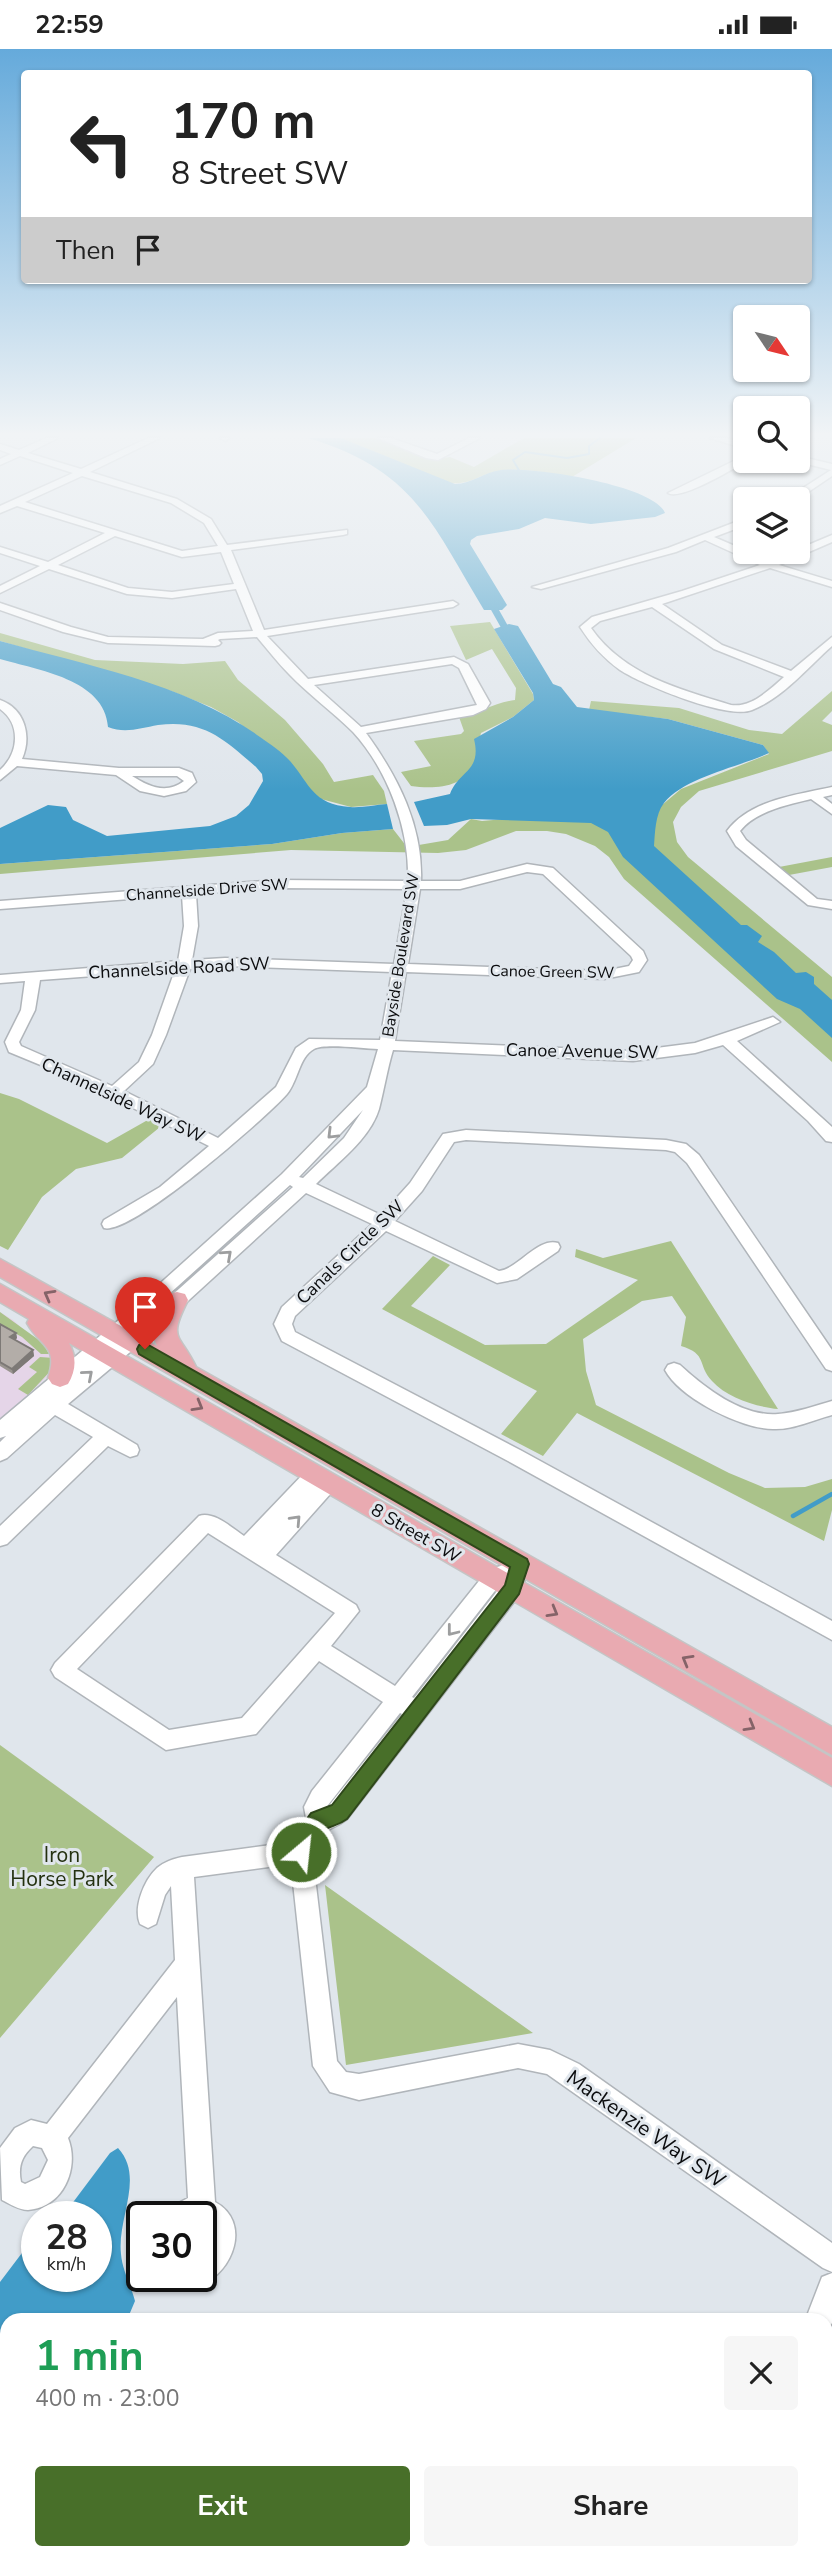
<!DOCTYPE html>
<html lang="en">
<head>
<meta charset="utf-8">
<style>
	:root { --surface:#fff; --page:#f6f6f6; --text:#222; --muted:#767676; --accent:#486f29 }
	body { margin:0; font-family:"Nunito Sans",sans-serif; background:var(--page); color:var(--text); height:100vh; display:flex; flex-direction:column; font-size:26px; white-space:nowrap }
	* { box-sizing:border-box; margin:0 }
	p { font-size:23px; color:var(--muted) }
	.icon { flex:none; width:38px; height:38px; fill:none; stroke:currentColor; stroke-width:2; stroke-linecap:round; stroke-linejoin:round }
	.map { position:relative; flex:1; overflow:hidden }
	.drawer { position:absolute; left:0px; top:2264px; width:833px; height:247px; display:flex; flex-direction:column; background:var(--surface); border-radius:21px 21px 0 0; box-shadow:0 2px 5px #0004 }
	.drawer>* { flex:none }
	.guide { position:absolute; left:21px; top:21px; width:791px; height:214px; border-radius:7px; box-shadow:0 2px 5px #0004; background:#fff; color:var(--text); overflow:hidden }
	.needle { width:46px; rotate:125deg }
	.buttons { position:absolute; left:733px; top:256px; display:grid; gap:14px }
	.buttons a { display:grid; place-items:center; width:77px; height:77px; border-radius:7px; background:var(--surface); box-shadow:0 2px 5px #0004; font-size:35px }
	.speed { position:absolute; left:21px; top:2152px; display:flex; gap:14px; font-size:35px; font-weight:700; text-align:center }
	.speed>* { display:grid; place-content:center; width:91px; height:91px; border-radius:50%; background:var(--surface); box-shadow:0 2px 5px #0004; line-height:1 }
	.speed small { font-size:18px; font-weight:400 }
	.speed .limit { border:4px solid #111; border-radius:10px; background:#fff; color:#111 }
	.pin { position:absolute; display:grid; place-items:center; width:60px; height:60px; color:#fff; margin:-72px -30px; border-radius:50% 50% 50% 0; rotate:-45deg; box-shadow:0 0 7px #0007 }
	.pin .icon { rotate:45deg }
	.me { position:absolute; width:77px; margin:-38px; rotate:28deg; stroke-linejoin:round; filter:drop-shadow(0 0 5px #0008) }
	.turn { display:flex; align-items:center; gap:24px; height:147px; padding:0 35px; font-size:32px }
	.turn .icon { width:91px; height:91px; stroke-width:2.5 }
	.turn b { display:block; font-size:49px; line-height:60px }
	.then { display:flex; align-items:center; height:66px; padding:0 35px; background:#0003; gap:14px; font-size:26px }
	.round { display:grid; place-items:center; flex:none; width:74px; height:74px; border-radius:7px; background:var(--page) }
	.headline { display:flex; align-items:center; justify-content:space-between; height:119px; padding:0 35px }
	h1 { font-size:42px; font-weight:700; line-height:52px; color:#1e9e55 }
	.cta { display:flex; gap:14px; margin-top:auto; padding:14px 35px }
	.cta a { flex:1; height:80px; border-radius:7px; background:var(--accent); color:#fff; font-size:28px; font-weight:700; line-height:80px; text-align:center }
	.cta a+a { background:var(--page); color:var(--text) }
	.status { display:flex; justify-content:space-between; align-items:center; height:49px; padding:0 35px; background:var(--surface); direction:ltr }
	.status svg { height:19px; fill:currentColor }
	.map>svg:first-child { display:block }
</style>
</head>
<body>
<div class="status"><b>22:59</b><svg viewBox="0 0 49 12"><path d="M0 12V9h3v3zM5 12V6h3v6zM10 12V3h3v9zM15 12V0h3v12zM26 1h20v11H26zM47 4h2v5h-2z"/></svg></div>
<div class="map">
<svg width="832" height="2511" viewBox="0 0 832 2511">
	<rect width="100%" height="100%" fill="#e0e6ec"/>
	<path fill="#e5d5e8" d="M0 1263 13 1271 54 1309 47 1328 0 1371Z"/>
	<path fill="#aac28a" d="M341 389H375L431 411 450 408 474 418 524 389H636L572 428C547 424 523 418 499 422 479 425 472 436 450 434Z
		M490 573 533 645 534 651 513 668 481 684C478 693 478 703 475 712 466 740 433 740 411 737L401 723 431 717 414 692 461 685 464 682 459 668C480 664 494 654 515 651L516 639 492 600 466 611 450 577Z
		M0 584 95 611 183 615 225 612 238 631 285 671 323 715 334 733 373 726 384 742 387 755 351 758 321 750 308 740 293 718 238 673 211 658 171 642 0 592Z
		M832 642V662L822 672 832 676V702L699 742 681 758 673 773 677 793 688 808 832 928V1013L624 830 609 808 595 797 566 785 547 782H516L466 801 438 804 291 801 0 825V815L272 795 342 784 393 780 407 798 448 791 471 770 482 772 662 756 681 740 769 705 763 696 668 670 589 661 591 652 679 659 749 681 782 685Z
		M832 808V818L789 826 779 818Z
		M0 1044 19 1050 107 1094 153 1068 165 1074 122 1109 76 1120 42 1148 8 1201 0 1197Z
		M671 1192 778 1360C757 1358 727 1349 712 1332 697 1316 708 1305 681 1297L686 1268 672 1247 642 1252 583 1290 586 1322 596 1356 729 1424 765 1439 805 1438 832 1430V1461L824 1492 577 1364 543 1407 501 1385 537 1342 382 1260 433 1207 450 1216 411 1257 485 1296 546 1295 638 1231 575 1208 576 1200 603 1209Z
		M0 1263 43 1294 49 1305H41L22 1288 0 1276Z
		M40 1308 54 1309 55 1317 28 1346 18 1340 37 1323 29 1318Z
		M0 1696 154 1808 0 1989Z
		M325 1836 533 1984 346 2016Z"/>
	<path fill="#419cc8" d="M308 389H341L455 435C472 435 484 423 501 421 530 417 655 436 665 464L655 468 591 475 545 469 519 480 477 487 471 491 470 495 507 556 502 561H484C431 473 414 421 308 389Z
		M509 575 518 577 553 635 561 638 577 658 668 670 763 696 769 704C739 718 685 728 664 754 655 765 655 785 654 797L741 876H747L762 887 758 893 774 903 796 924 806 923 814 928V935L832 951V989L800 960 777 950 623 808 608 783 591 774 471 770 447 776 424 777 414 753 450 745C459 721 482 723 474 690L513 668 534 651 533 644 494 580Z
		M0 592C85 616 188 635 260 688 270 695 282 703 290 712 310 735 312 755 350 758 361 759 375 756 387 755L393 780 342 784 272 795 0 815V779L48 756 66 758 73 771 107 787 210 777 236 767 249 756 263 732 262 725 256 718C224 690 203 670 158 676 141 679 125 685 108 678 105 630 37 621 0 610Z
		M118 2099C145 2128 117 2169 121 2205 122 2220 131 2237 135 2252L127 2271 7 2272V2446L0 2439V2233L28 2196 37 2190V2228H96V2168H62L110 2104Z"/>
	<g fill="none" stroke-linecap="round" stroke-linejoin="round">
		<path stroke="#419cc8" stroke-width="2" d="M520 423 513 411 525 403 567 409 589 405V397L600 389"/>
		<path stroke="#419cc8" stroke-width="4.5" d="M793 1467 832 1445"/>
		<path fill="#419cc8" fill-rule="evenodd" d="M483 543 490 545 516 591 515 593 508 591 482 545Z"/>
		<defs>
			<path id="minor" d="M46 389H58L28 404 81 420 148 389H160L90 423 177 450 211 470 227 496 347 481V485L343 486 231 501 264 581 453 552 458 555 453 558 267 587 308 630 454 608 468 615 490 654 486 660 473 666 366 684C398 728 423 777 421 832H460L527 815 553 819 643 902 647 911 639 923 604 930 406 923 395 992 633 1002 695 994 773 968 780 973 737 992 832 1078V1093L826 1092 808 1072 723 996 695 1004 633 1012 393 1001C387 1021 384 1041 379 1060 370 1090 337 1114 316 1135L381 1166 410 1134 443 1085 466 1081 666 1091 686 1095 699 1106 832 1301V1322L826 1320 687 1114 675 1103 666 1101 466 1091 454 1093 422 1142 395 1172 499 1222C519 1219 538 1188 558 1194L560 1198 558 1202 517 1230 497 1234 386 1182 295 1267 292 1275 295 1283 522 1402 832 1572V1591L508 1412 282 1292 274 1275 282 1258 372 1175 306 1144 154 1283 68 1355 137 1396 139 1401 137 1406 130 1408 108 1397 7 1495 0 1497V1477L93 1388 55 1366 7 1409 0 1412V1393L6 1387 0 1389V1371L126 1265 282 1125 367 1038 378 1000C364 1000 325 994 314 1000 299 1008 298 1032 287 1045 266 1069 131 1187 104 1179L102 1175 104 1171 160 1138 209 1097 77 1031 9 1003 5 993 21 961 25 932 0 934V926L178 912 184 877 182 846 0 860V852L277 831 408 832C410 781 388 721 353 683 333 663 309 646 289 625 278 614 268 601 257 588L220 590 218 591 221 594 219 596 215 597 108 594 63 583 0 561V554L71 578 108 588 203 590 218 584 253 582 236 540 172 549 127 545 49 520 0 544V537L40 517 0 504V498L48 513 105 484 17 457 0 464V457L73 424 20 407 0 416V410L11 405 0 401V395L19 401ZM82 427 171 454 204 474 218 497 182 502 25 453ZM115 487 182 508 221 503 234 535 172 543 128 539 58 516ZM452 615 459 619 477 656 361 678 314 636ZM527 823 543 825 631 907 633 911 629 917 604 922 408 915 420 840H460ZM277 839 407 840 394 915 225 909 192 911 198 877 196 845ZM225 917 392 923 380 991 309 990 296 999 276 1038 218 1089 124 1042 153 1015 166 986 190 920ZM175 921 152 986 139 1013 112 1037 21 997 19 993 35 961 40 931ZM363 1061 344 1089 303 1129 299 1128ZM290 1136 293 1138 142 1273 116 1293Z
				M220 389H229L225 392Z
				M378 389H391L437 405 469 389H480L438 411 426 409Z
				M710 389H726L746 394V400Z
				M746 406V411H749C734 419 681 452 668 444Z
				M798 407 832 415V427L798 450H786L831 421 795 412 798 411Z
				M746 469V476L714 488 770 512 832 486V493L779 516 832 532V538L770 519 662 555 722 596 791 622 832 588V597C808 618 783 649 752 661 728 671 643 636 620 621 603 609 591 595 580 578L592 568 682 542 760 516 705 491 676 503 541 540 532 538 668 499ZM652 558 714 600 784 628C770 640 752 659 731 656 679 640 624 626 591 579L600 572Z
				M0 651C25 660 32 687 22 710L119 719H179L192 724 196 733 186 742 164 747 140 742 116 726 17 717 0 731V721C19 704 21 675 0 660ZM132 727H177L184 732C166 746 148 737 132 727Z
				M832 738V746L823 748 832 755V765L811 750C787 756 756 762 740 782L746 791 817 850 832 852V860L808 856 736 797 727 782C750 751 796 746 832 738Z
				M674 1314 680 1316C705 1339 742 1368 778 1365 796 1364 814 1357 832 1352V1366C813 1371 793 1381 773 1380 741 1380 680 1349 665 1321L668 1316Z
				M315 1417 322 1420 325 1425 322 1430 330 1426 337 1429 340 1434 276 1506 356 1556 359 1562 331 1597 395 1637 487 1522 503 1516 509 1518 513 1509 520 1507 527 1509 530 1515 520 1545 347 1770C329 1784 321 1777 312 1803L337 2012 346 2023 359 2025 518 1995 550 2001 579 2015 832 2194V2223L823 2219 547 2025 518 2019 359 2051 330 2043 313 2017 291 1815 194 1828 215 2153C252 2173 233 2223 201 2236L191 2233 189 2228H201V2206L208 2197V2181L201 2174V2168H165L169 2159 188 2149 177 1948 68 2089C80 2119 63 2159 28 2161 19 2161 10 2155 2 2151L0 2099 15 2079 31 2071 47 2075 175 1911 171 1837 165 1846 156 1875 148 1879 140 1875C133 1859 144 1831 157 1819 164 1813 173 1810 182 1808L293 1793 306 1769 304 1758 312 1742 383 1653 319 1612 256 1685 166 1701 55 1628 51 1621 55 1614 199 1467C214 1462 232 1479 244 1487L308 1420ZM208 1484 335 1564 242 1669 169 1681 77 1620ZM505 1532 414 1649 412 1648 501 1534ZM400 1664 402 1665 327 1759 328 1756ZM33 2097 42 2099 48 2111 40 2128 25 2135 21 2133C18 2118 21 2108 33 2097Z
				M832 2224V2274L826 2283V2272H805L822 2228Z
				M709 2504H739L737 2511H707Z"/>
			<path id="major" d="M0 1210 157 1297C148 1278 160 1262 169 1245L177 1243 185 1245 188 1251C167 1292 180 1284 196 1318L832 1678V1706L0 1228Z
				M0 1235 832 1709V1737L69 1294C77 1309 76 1321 68 1335L60 1338 52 1335 48 1329C59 1296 40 1298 27 1274L29 1270 0 1253Z"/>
		</defs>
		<use href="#minor" stroke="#b0b5ba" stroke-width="3"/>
		<use href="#major" stroke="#c4c5c5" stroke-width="3"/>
		<use href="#minor" fill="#fff" fill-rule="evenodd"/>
		<use href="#major" fill="#e9aab1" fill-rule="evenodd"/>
	</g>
	<path fill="#9a9590" d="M0 1275 16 1284 17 1289 15 1291 33 1301 34 1307 13 1325 0 1317Z"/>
	<path fill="#7d7976" d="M16 1284 17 1289 12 1294 10 1288Z
		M33 1301 34 1307 13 1325 12 1320Z"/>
	<path fill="#b3ada8" stroke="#7d7976" stroke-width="2" d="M0 1275 16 1284 10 1288 33 1301 12 1320 0 1313Z"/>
	<defs><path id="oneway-chevron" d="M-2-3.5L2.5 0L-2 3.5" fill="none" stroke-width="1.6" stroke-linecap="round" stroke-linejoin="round" transform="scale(1.75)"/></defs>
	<g stroke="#9d9e9f">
		<use href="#oneway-chevron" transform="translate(332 1085) rotate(135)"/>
		<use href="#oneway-chevron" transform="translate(227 1206) rotate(-42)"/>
		<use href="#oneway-chevron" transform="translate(88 1326) rotate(-41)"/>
		<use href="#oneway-chevron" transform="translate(296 1471) rotate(-47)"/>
		<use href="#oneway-chevron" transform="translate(452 1582) rotate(128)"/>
	</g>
	<g stroke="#856368">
		<use href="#oneway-chevron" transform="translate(49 1246) rotate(-151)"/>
		<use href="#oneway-chevron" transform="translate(198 1357) rotate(30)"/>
		<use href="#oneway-chevron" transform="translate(553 1563) rotate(30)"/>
		<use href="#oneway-chevron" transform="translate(687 1611) rotate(-150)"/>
		<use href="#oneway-chevron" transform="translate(750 1677) rotate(30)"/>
	</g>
	<linearGradient id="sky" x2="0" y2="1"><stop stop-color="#65aadb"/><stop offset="0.52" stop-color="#f1f4f6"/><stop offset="1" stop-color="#f1f4f6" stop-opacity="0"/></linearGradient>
	<rect width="832" height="741" fill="url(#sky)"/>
	<path fill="#486f29" stroke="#2f481b" stroke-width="2" d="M145 1294 527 1510 529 1515 519 1545 347 1770C339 1776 334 1776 326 1780 316 1784 313 1800 309 1810L301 1813 294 1810 291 1803 299 1781 311 1764 332 1756 505 1536 510 1518 139 1305 137 1300 139 1296Z"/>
	<g text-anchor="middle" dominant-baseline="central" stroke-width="6" stroke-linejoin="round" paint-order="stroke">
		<g font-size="16" fill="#0b0c0e" stroke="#e0e6ec">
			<text transform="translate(207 841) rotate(-4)">Channelside Drive SW</text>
			<text transform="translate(401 906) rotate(-81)">Bayside Boulevard SW</text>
			<text transform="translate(552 923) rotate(1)">Canoe Green SW</text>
		</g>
		<g font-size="18" fill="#0b0c0e" stroke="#e0e6ec">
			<text transform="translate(179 919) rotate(-3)">Channelside Road SW</text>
			<text transform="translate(582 1002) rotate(1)">Canoe Avenue SW</text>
			<text transform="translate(123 1051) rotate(25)">Channelside Way SW</text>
			<text transform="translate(350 1203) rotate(-44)">Canals Circle SW</text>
			<text transform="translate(416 1484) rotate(30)">8 Street SW</text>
		</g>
		<g font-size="21" fill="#243110" stroke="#e0e6ec">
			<text x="62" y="1806">Iron<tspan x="62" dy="24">Horse Park</tspan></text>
		</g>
		<g font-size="21" fill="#0b0c0e" stroke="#e0e6ec">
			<text transform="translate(646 2080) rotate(35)">Mackenzie Way SW</text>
		</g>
	</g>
</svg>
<div class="buttons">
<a><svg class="needle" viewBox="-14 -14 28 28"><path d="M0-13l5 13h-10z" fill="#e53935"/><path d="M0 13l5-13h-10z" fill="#767676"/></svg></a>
<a><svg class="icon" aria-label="search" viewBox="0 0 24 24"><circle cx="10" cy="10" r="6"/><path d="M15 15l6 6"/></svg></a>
<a><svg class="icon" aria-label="layers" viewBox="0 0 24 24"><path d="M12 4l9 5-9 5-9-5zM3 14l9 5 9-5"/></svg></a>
</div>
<div class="speed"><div>28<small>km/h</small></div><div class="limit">30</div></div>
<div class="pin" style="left:145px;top:1300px;background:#d93025"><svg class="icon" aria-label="arrive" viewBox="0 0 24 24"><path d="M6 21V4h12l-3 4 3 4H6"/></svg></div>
<svg class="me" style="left:301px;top:1803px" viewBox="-20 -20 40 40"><circle r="17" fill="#486f29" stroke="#fff" stroke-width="3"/><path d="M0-11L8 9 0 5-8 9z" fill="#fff"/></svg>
<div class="guide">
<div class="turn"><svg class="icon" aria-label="left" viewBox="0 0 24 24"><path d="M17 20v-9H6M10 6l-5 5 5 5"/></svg><div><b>170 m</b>8 Street SW</div></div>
<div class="then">Then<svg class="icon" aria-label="arrive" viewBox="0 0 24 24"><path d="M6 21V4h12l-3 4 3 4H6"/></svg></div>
</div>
<section class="drawer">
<div class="headline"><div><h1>1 min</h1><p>400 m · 23:00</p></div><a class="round"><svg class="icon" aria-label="close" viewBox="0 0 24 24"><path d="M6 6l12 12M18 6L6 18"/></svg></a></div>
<div class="cta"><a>Exit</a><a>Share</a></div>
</section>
</div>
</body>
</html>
